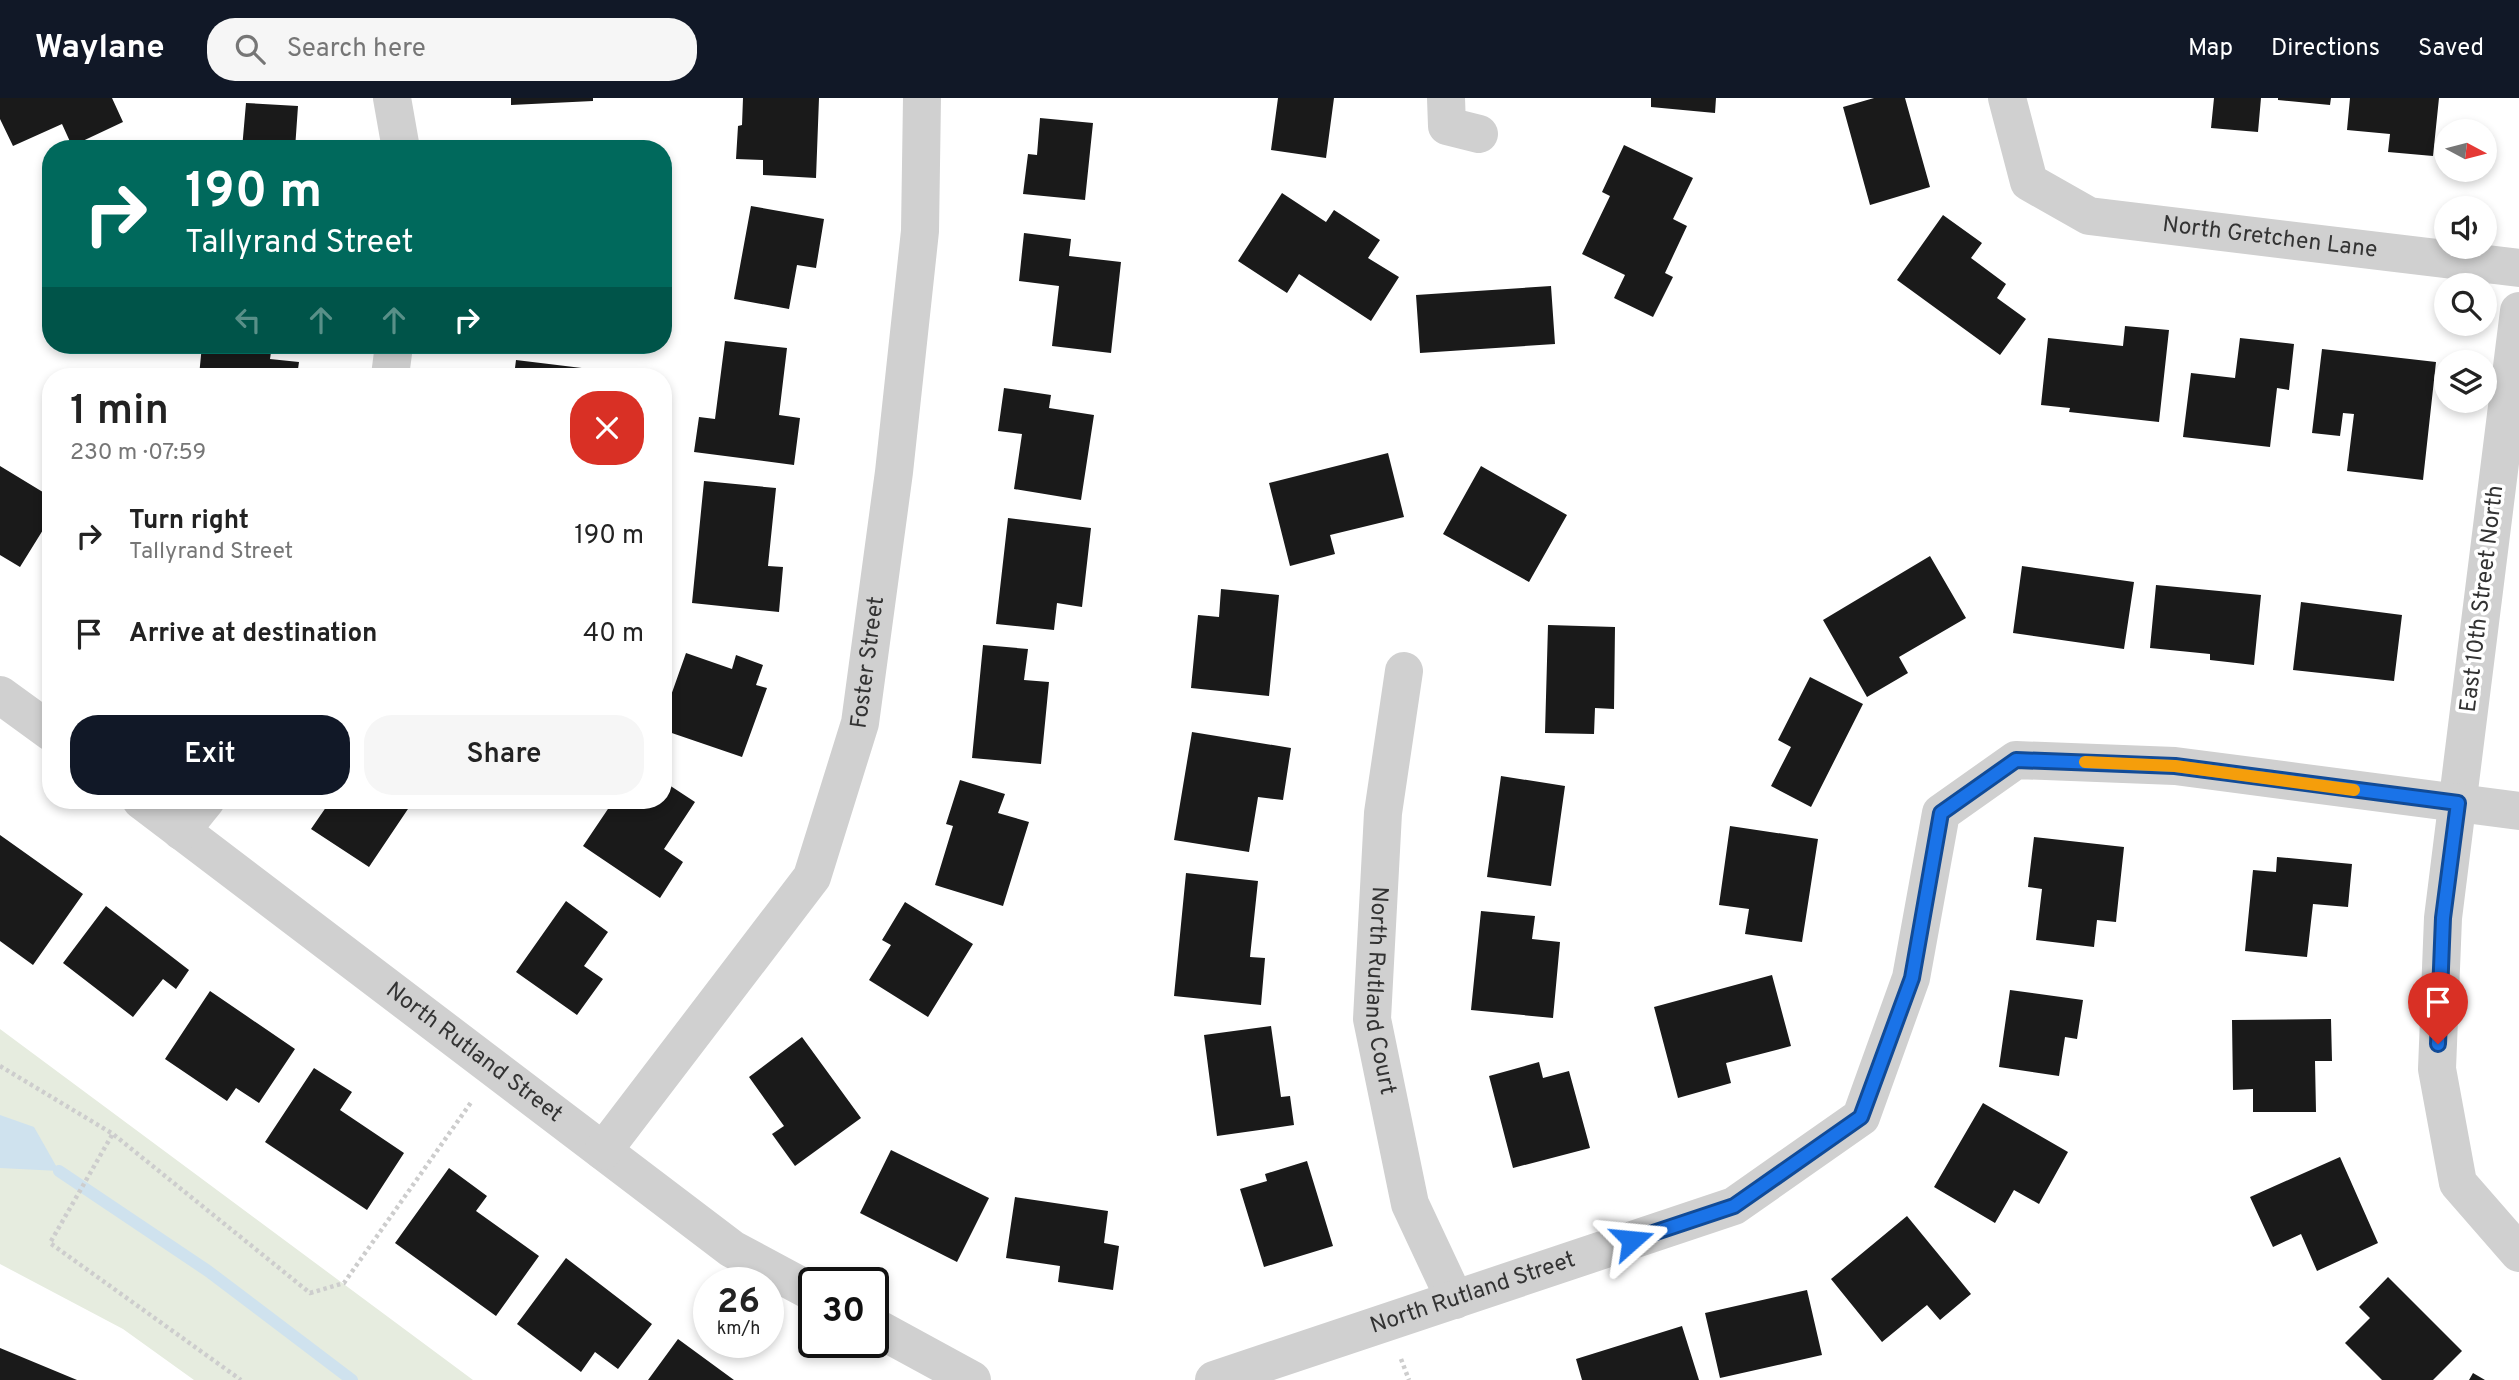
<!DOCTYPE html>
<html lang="en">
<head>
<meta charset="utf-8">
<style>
	:root { --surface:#fff; --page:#f6f6f6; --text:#222; --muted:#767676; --accent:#111827 }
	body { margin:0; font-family:Overpass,sans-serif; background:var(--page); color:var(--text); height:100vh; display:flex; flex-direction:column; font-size:26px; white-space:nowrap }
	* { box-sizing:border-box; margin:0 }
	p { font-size:23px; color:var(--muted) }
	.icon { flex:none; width:38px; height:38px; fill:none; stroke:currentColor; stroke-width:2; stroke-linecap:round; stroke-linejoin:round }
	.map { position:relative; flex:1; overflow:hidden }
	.panel { position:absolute; left:42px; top:270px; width:630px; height:441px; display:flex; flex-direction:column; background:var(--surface); border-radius:28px; box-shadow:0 4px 10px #0003 }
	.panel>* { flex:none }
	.guide { position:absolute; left:42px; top:42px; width:630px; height:214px; border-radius:28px; box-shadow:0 4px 10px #0003; background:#00695c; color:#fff; overflow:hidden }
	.needle { width:46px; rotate:97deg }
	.buttons { position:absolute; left:2434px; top:21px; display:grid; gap:14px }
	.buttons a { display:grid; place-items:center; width:63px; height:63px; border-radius:50%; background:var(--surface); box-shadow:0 4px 10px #0003; font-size:35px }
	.speed { position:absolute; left:693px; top:1169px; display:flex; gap:14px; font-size:35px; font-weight:700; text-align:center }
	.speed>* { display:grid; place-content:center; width:91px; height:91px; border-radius:50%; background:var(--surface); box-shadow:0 4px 10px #0003; line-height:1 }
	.speed small { font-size:18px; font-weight:400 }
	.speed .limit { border:4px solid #111; border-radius:10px; background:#fff; color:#111 }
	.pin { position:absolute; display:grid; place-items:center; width:60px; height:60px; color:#fff; margin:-72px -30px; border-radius:50% 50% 50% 0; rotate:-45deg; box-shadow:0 0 7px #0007 }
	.pin .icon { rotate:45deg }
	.me { position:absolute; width:77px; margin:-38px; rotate:72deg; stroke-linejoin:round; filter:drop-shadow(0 0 5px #0008) }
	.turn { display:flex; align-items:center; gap:24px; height:147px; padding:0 28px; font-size:32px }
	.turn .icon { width:91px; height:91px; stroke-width:2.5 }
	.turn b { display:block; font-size:49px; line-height:60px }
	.lanes { display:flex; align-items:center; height:66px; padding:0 28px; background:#0003; justify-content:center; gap:35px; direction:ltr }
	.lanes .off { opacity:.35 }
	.round { display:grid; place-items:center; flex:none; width:74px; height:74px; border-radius:28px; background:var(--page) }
	.head { display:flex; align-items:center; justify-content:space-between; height:119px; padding:0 28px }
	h1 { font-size:42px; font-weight:600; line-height:52px }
	.primary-button { display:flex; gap:14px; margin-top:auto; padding:14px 28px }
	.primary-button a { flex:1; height:80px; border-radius:28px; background:var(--accent); color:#fff; font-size:28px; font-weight:600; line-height:80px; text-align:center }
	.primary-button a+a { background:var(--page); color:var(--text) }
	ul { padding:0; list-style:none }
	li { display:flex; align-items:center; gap:21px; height:98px; padding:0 28px }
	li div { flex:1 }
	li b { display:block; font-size:26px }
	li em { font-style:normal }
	header { display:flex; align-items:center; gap:42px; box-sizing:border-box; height:98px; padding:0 35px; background:var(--accent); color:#fff }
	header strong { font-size:33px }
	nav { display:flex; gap:38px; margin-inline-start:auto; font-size:24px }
	.search { width:490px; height:63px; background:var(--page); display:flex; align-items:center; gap:18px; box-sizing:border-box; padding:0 24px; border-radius:28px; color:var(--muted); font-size:26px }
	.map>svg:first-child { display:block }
</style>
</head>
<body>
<header>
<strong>Waylane</strong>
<div class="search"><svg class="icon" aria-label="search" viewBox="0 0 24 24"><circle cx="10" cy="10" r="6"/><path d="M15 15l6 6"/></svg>Search here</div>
<nav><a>Map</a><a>Directions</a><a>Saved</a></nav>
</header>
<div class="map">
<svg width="2519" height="1282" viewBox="0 0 2519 1282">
	<rect width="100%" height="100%" fill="#fff"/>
	<path fill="#e6ecdf" d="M0 931 473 1282H194L123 1231 0 1166Z"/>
	<path fill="#cfe2ee" d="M0 1017 34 1029 59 1073 0 1070Z"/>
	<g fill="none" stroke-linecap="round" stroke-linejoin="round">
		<path stroke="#cfe2ee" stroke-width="12" d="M59 1073 208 1173 352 1282"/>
	</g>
	<path fill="#1a1a1a" d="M0 0H112L123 24 72 48 62 26 13 48 0 21Z
		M511 0H593V3L511 7Z
		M743 0H819L816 80 763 77V62L736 61 738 28 742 27Z
		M1278 0H1334L1326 60 1271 52Z
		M1651 0H1716L1715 15 1651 9Z
		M1874 0H1905L1930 89 1870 107 1843 9Z
		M2214 0H2261L2258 34 2211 30Z
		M2278 0H2331L2330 7 2278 2Z
		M2350 0H2439L2433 58 2388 54 2390 36 2347 32Z
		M246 5 298 8 295 51H242Z
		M1040 20 1093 25 1085 102 1023 96 1028 56 1037 57Z
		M1624 47 1693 80 1673 121 1687 128 1665 175 1673 179 1653 219 1614 200 1625 177 1582 156 1610 98 1602 94Z
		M1282 95 1326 124 1334 112 1380 142 1368 160 1399 179 1371 223 1299 176 1287 195 1238 163Z
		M751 108 824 121 816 170 797 167 789 211 734 201Z
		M1943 117 1982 145 1971 160 2006 186 1997 200 2026 221 2000 257 1897 182Z
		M1024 135 1071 141 1069 158 1121 164 1111 255 1052 248 1059 188 1019 183Z
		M1551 188 1555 246 1420 255 1416 197Z
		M2125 228 2169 232 2159 324 2069 314 2070 310 2041 307 2048 240 2123 248Z
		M2240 240 2294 246 2289 292 2277 290 2270 349 2183 339 2191 275 2235 280Z
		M725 243 787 250 779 317 800 320 794 367 694 354 699 319 715 321Z
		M202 247H272L270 261 299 264 297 278H199Z
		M2322 251 2436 264 2423 382 2347 373 2354 316 2343 315 2340 338 2312 335Z
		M516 262 590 271 589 278H514Z
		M1004 290 1051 297 1049 310 1094 317 1081 402 1014 391 1022 336 998 333Z
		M1388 355 1404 419 1330 437 1335 456 1290 468 1269 385Z
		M0 368 51 399V419L20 469 0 457Z
		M1481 368 1567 417 1529 484 1443 436Z
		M704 383 776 390 768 468 783 469 779 514 692 505Z
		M1008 420 1091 430 1082 509 1057 505 1054 532 996 526Z
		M1930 458 1966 520 1899 559 1908 575 1867 599 1823 522Z
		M2022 468 2134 484 2124 551 2013 535Z
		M2156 487 2261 497 2254 567 2210 562V556L2150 550Z
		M1221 491 1279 497 1269 598 1191 590 1198 517 1219 519Z
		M2301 504 2402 517 2394 583 2293 572Z
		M1548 527 1615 529 1614 611 1595 610 1594 636 1545 635Z
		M983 547 1028 551 1024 582 1049 584 1041 666 972 660Z
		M686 555 732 571 736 557 763 567 756 587 767 590 742 659 663 632V620Z
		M1810 579 1863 606 1811 709 1771 688 1791 649 1778 642Z
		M1192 634 1291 650 1283 702 1258 699 1249 754 1174 742Z
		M1501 678 1565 688 1551 788 1487 779Z
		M960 682 1005 696 998 715 1029 724 1003 808 935 787 953 728 946 726Z
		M663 683 695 704 664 751 683 764 660 800 583 748 614 702H663Z
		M331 702H414L369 769 311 731Z
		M1730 728 1818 741 1802 844 1745 836 1749 811 1719 807Z
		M0 737 83 796 33 867 0 843Z
		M2034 739 2124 749 2116 824 2097 822 2094 849 2036 842 2042 791 2028 789Z
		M2277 759 2352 766 2348 809 2313 806 2307 859 2245 853 2253 772 2276 774Z
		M1186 775 1258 783 1250 859 1265 860 1261 907 1174 898Z
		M566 803 608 834 584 868 603 881 577 917 516 874Z
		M905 804 973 846 928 919 869 882 891 847 882 842Z
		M106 808 189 872 176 891 163 881 133 919 63 865Z
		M1481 813 1535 818 1532 841 1560 844 1553 920 1471 912Z
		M1772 877 1791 948 1726 965 1731 985 1678 1000 1654 909Z
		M2010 892 2083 902 2077 941 2065 939 2059 978 1999 969Z
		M210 893 295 951 259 1005 236 990 227 1003 165 961Z
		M2331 921 2332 963H2315L2316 1014H2253V991L2233 992 2232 922Z
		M1271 928 1281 999 1290 998 1294 1027 1217 1038 1204 937Z
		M802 939 861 1020 795 1068 772 1036 784 1028 749 979Z
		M1539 964 1543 980 1569 973 1590 1050 1513 1070 1489 978Z
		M314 970 352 994 340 1012 404 1055 367 1112 265 1044Z
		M1983 1005 2068 1054 2039 1106 2014 1092 1995 1125 1934 1089Z
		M891 1052 989 1100 957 1164 860 1115Z
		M2340 1059 2378 1145 2317 1173 2301 1136 2273 1149 2250 1099Z
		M1307 1063 1333 1148 1264 1169 1240 1091 1267 1083 1265 1076Z
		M449 1070 487 1098 476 1113 539 1158 496 1218 395 1145Z
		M1015 1099 1108 1113 1104 1145 1119 1148 1113 1192 1058 1184 1060 1168 1006 1160Z
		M1907 1118 1971 1196 1940 1222 1927 1207 1882 1244 1831 1181Z
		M566 1160 652 1226 618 1271 595 1254 581 1274 517 1226Z
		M2388 1179 2462 1253 2433 1282H2382L2345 1245 2370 1220 2359 1209Z
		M1807 1192 1822 1257 1720 1280 1705 1215Z
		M1682 1228 1699 1282H1582L1576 1261Z
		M678 1241 734 1282H648Z
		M0 1250 77 1282H0Z
		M2473 1275 2485 1282H2469Z"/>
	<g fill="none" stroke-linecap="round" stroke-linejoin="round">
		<path stroke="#cdcdcd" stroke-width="4.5" stroke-dasharray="3.5 3.5" stroke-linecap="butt" d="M0 968 113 1036 310 1195 344 1185 472 1003
			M112 1037 50 1145 241 1282
			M1401 1261 1409 1282"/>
		<g stroke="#d0d0d0" stroke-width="38">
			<path d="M392 0 401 51"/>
			<path d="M1446 0 1447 28 1479 36"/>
			<path id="s1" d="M2007 0 2029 84 2089 118 2519 170"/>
			<path d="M2519 213 2443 820 2437 971 2458 1085 2519 1155"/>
			<path d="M390 278 394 247"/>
			<path id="s2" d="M1404 573 1383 715 1372 921 1410 1106 1455 1202"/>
			<path d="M0 597 51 634"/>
			<path id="s3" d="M141 702 732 1151 814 1195"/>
			<path d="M181 733 206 702"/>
			<path id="s4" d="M603 1053 812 779 860 625 894 374 920 133 922 0"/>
			<path d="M873 1228 972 1282"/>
			<path id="s5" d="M1214 1282 1734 1108 1861 1019 1911 880 1941 715 2016 662 2175 668 2519 713"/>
		</g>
	</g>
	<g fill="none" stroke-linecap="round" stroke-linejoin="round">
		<defs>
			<path id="route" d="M1632 1142 1734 1108 1861 1019 1912 880 1941 715 2016 662 2175 668 2458 705 2443 820 2438 946"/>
		</defs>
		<use href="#route" stroke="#114b97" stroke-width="18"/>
		<use href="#route" stroke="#1a73e8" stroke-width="12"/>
		<path stroke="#f59e0b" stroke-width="12" d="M2085 664 2175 668 2354 692"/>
	</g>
	<g text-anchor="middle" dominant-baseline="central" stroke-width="7" stroke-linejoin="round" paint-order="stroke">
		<g font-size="23" fill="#333" stroke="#fff">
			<text stroke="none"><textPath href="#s1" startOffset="338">North Gretchen Lane</textPath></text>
			<text transform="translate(2483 501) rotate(-83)">East 10th Street North</text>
			<text stroke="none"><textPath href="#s4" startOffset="567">Foster Street</textPath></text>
			<text stroke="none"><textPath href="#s2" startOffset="322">North Rutland Court</textPath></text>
			<text stroke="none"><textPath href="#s3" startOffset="418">North Rutland Street</textPath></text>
			<text stroke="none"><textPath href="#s5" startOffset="273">North Rutland Street</textPath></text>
		</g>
	</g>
</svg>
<div class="buttons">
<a><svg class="needle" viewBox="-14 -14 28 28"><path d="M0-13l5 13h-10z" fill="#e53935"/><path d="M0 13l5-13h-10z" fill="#767676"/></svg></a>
<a><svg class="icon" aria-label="sound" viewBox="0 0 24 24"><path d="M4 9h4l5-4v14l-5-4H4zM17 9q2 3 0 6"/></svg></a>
<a><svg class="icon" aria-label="search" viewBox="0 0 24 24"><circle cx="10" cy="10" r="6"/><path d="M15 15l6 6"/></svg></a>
<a><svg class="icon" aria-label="layers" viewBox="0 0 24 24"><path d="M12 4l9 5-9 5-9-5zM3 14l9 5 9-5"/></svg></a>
</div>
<div class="speed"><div>26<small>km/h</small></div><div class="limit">30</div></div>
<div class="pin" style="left:2438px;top:946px;background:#d93025"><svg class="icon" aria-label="arrive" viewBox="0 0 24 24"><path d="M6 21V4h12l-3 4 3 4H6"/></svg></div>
<svg class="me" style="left:1632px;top:1142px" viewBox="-20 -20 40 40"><path d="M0-17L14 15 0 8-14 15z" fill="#1a73e8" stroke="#fff" stroke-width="4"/></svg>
<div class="guide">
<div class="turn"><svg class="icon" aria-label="right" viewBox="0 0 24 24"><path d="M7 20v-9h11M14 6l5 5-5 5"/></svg><div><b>190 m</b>Tallyrand Street</div></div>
<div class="lanes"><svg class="icon off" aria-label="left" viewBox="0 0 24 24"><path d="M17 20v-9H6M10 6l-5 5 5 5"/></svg><svg class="icon off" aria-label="ahead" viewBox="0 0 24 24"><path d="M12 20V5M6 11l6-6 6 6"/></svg><svg class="icon off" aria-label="ahead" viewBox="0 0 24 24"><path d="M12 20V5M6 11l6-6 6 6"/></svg><svg class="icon" aria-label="right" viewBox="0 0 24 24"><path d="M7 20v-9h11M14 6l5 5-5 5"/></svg></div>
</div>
<section class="panel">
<div class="head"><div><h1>1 min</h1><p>230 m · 07:59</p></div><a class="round" style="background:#d93025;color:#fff"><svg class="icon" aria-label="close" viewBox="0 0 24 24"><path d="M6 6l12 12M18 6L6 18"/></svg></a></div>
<ul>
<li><svg class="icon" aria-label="right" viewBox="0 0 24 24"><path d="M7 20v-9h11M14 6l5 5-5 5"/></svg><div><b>Turn right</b><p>Tallyrand Street</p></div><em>190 m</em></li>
<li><svg class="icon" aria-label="arrive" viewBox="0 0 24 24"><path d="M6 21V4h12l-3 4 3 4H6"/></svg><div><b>Arrive at destination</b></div><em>40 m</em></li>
</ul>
<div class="primary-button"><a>Exit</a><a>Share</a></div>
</section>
</div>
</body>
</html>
